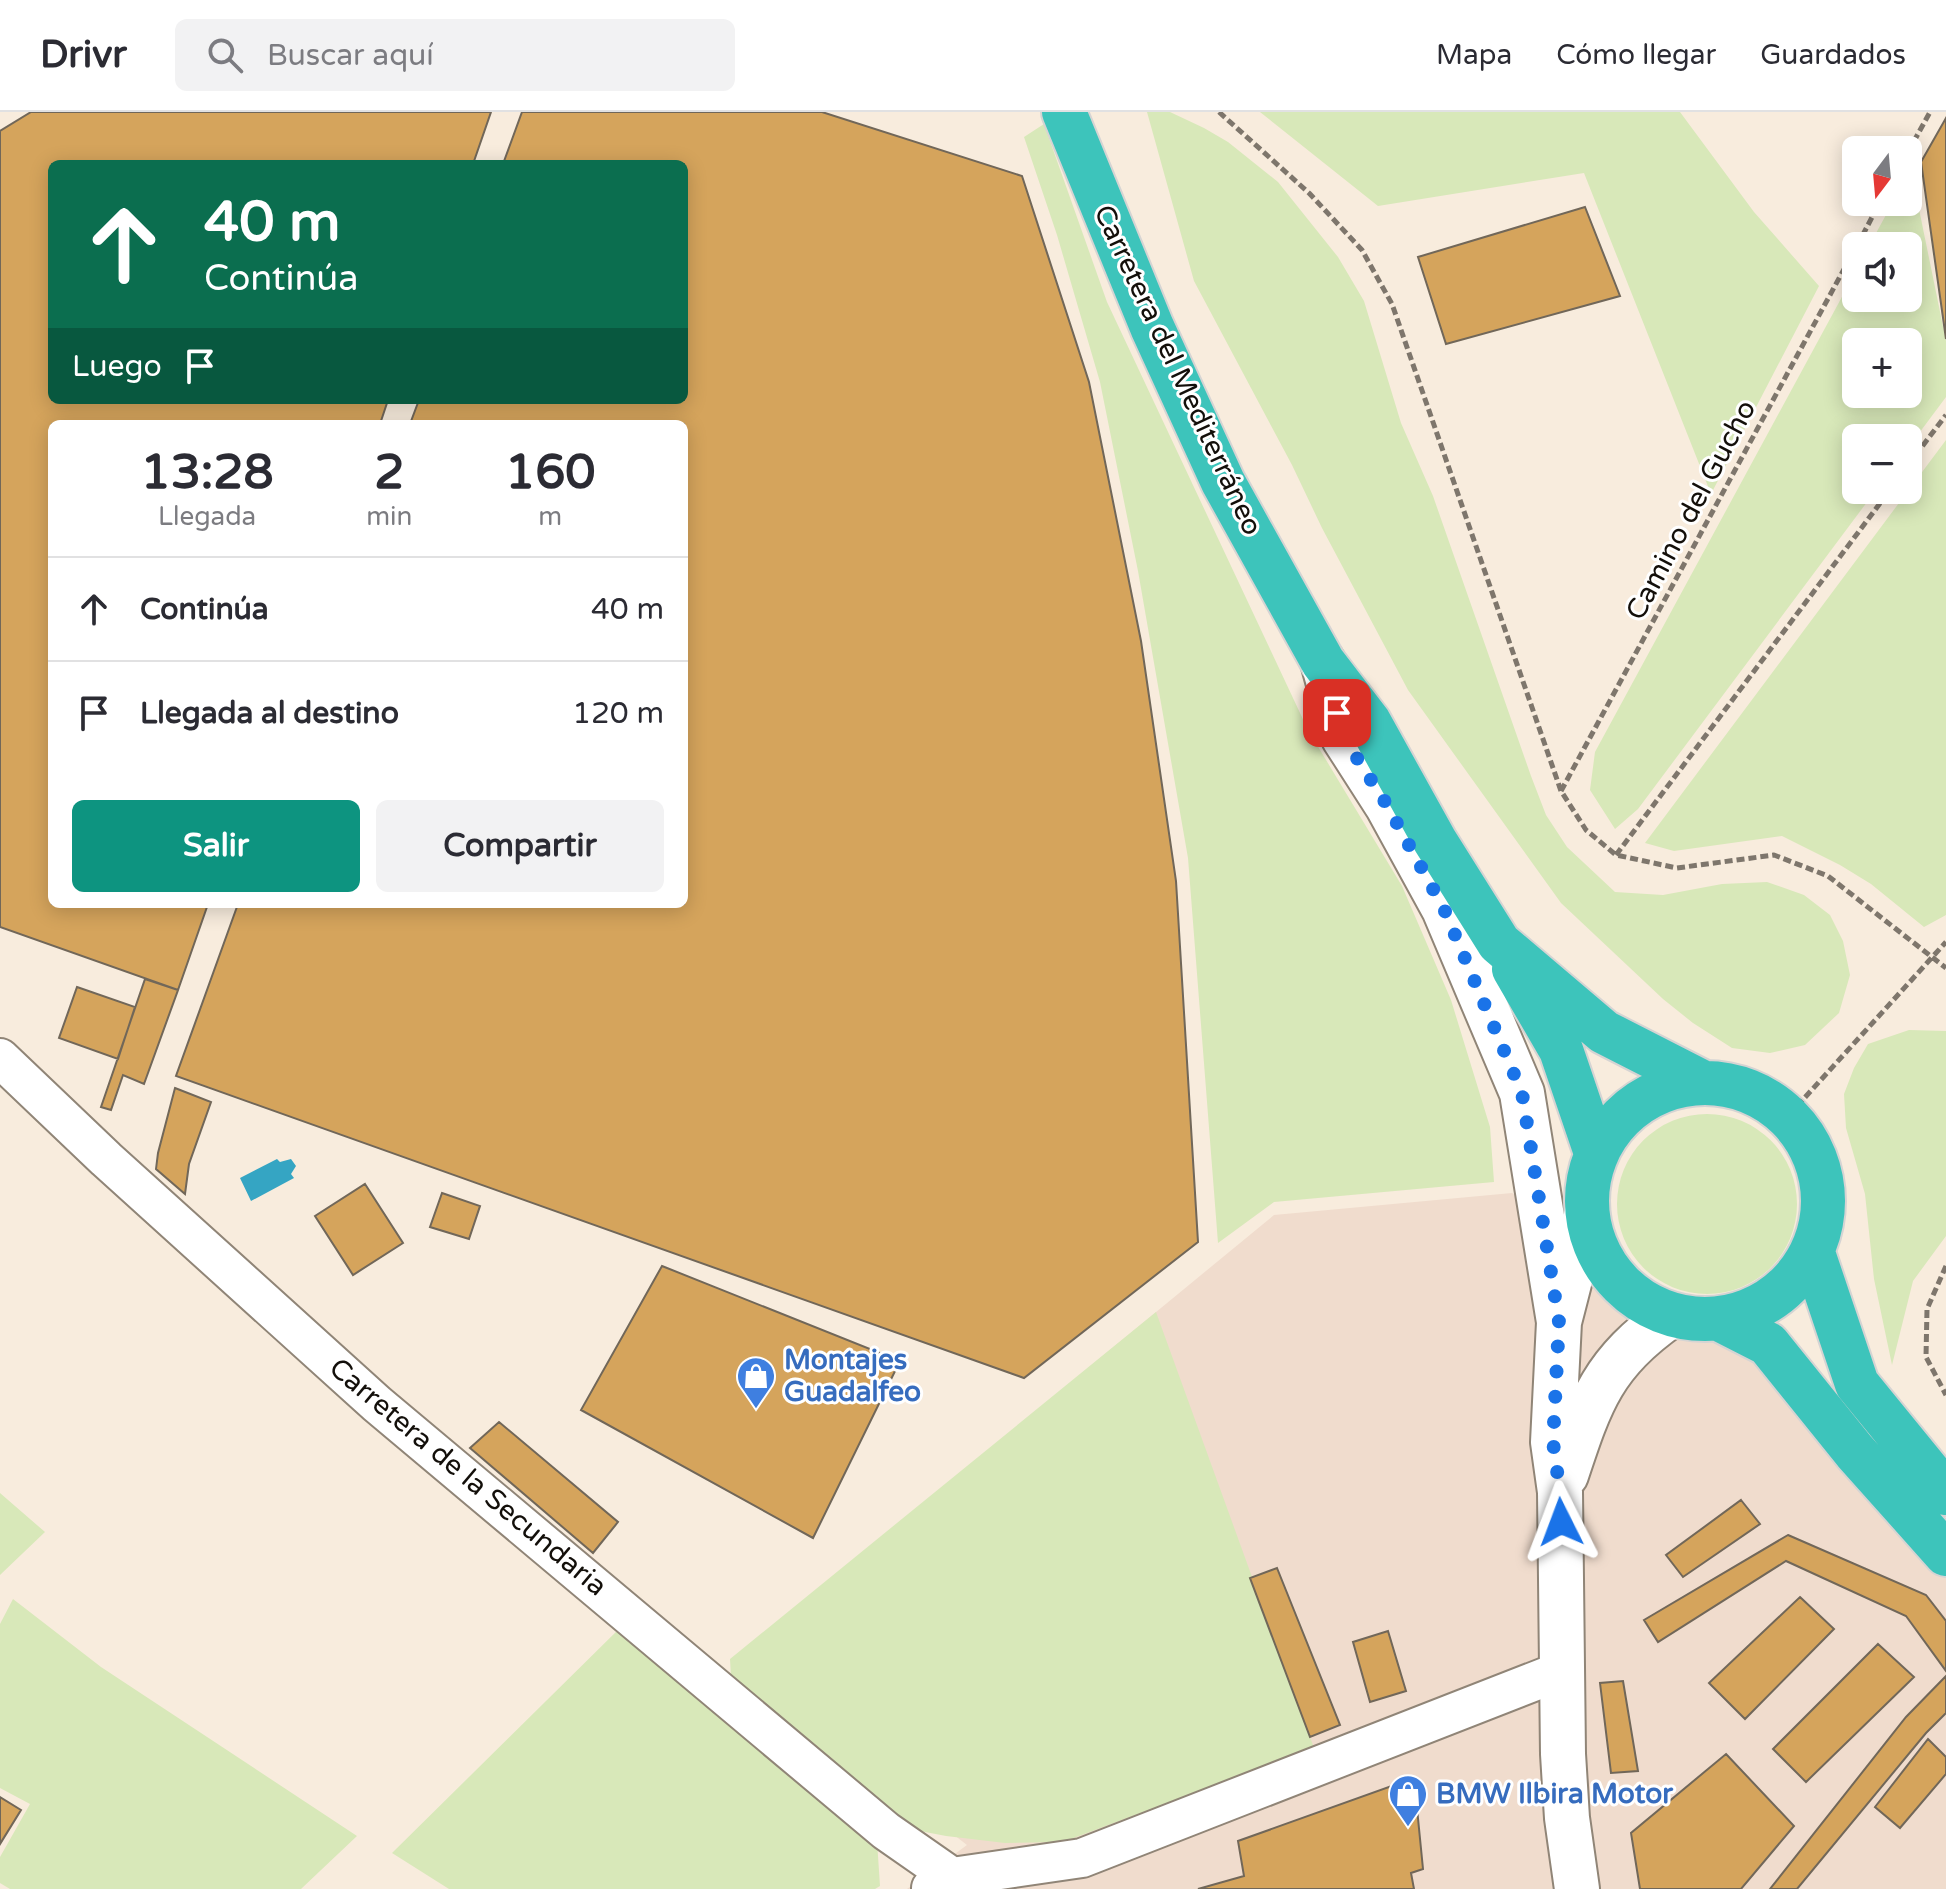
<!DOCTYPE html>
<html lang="es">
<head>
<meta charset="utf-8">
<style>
	:root { --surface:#fff; --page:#f2f2f3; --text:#2b2b33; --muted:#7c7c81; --line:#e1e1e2; --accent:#0d9480 }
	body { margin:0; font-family:"Varela Round",sans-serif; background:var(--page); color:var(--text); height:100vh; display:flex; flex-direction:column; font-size:30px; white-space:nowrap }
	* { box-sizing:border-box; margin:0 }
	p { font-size:26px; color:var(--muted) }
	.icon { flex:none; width:44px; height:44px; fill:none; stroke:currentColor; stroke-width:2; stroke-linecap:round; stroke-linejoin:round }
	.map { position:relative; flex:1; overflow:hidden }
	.side { position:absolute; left:48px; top:308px; width:640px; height:488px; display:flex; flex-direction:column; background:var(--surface); border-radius:12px; box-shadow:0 4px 20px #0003 }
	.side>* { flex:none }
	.hud { position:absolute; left:48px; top:48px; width:640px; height:244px; border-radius:12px; box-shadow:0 4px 20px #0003; background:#0b6e4f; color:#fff; overflow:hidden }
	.needle { width:52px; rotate:196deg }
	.controls { position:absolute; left:1842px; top:24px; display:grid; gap:16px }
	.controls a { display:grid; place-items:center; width:80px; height:80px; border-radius:12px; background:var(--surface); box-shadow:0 4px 20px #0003; font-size:40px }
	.pin { position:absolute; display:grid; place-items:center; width:68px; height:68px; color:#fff; margin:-34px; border-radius:16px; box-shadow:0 4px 12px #0006 }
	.me { position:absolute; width:88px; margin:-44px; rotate:357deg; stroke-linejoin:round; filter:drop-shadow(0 0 6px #0008) }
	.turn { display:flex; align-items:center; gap:28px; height:168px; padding:0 24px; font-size:36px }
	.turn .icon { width:104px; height:104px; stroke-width:2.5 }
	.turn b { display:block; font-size:56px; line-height:68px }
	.then { display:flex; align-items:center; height:76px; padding:0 24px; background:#0003; gap:16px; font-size:30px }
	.eta { display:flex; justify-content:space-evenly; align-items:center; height:136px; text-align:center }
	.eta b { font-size:48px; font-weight:800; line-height:56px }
	.action { display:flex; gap:16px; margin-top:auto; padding:16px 24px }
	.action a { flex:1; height:92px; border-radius:12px; background:var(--accent); color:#fff; font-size:32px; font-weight:800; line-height:92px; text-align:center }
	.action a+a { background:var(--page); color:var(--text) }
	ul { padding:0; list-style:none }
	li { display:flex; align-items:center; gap:24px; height:104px; padding:0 24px; border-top:2px solid var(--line) }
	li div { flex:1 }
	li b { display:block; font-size:30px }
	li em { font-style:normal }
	header { display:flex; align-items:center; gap:48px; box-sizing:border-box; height:112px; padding:0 40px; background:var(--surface); border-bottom:2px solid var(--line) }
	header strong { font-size:38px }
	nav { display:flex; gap:44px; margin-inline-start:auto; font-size:28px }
	.search { width:560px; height:72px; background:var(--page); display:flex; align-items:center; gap:20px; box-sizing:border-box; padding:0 28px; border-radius:12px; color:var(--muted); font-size:30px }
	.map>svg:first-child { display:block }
</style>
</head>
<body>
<header>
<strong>Drivr</strong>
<div class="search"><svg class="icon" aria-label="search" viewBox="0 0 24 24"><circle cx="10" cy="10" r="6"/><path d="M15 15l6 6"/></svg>Buscar aquí</div>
<nav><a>Mapa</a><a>Cómo llegar</a><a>Guardados</a></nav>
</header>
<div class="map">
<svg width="1946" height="1777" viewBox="0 0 1946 1777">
	<rect width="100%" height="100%" fill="#f8ecdd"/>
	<path fill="#f0dccd" d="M1512 1081 1724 1216 1856 1345 1946 1464V1777H907L967 1733 811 1612 738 1544 1274 1103Z"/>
	<path fill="#d8e8b9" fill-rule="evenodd" d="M1147 0H1170L1204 16 1228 30 1278 70 1338 145 1364 189 1401 311 1433 384 1531 664 1546 703 1567 735 1615 780 1663 783 1722 772 1767 770 1804 783 1830 803 1843 829 1850 863 1839 901 1805 933 1770 941 1732 936 1693 911 1663 887 1561 791 1408 578 1322 416 1292 353 1194 169Z
		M1260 0H1680L1754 100 1819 174 1711 382 1584 61 1378 94Z
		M1044 12 1107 190 1308 618 1402 774 1451 888 1490 1015 1494 1070 1274 1090 1218 1131 1188 746 1138 459 1100 270 1057 123 1024 25Z
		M1911 58 1946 229V285L1908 336V326H1856V378H1876L1638 697 1615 717 1590 678 1595 640 1856 159V186H1908V134H1869L1893 90H1908V63ZM1856 230H1908V282H1856Z
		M1946 328V803L1924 815 1871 772 1840 753 1782 724 1674 739 1645 731Z
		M1909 918 1946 919V1124L1913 1169 1892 1253 1874 1167 1865 1082 1846 1016 1844 982 1854 956 1868 932Z
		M1617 1092a90 90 0 1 1 180 0a90 90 0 1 1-180 0Z
		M1156 1200 1314 1636 1063 1730 1005 1731 946 1724 920 1719 898 1706 731 1565 730 1547Z
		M0 1381 45 1420 0 1463Z
		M13 1487 101 1555 357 1724 301 1777H10L0 1771V1745L30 1692 0 1676V1512Z
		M623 1513 877 1729 880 1774 875 1777H449L392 1741Z"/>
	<path fill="#35a5c3" d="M277 1047 280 1050 291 1047 296 1054 291 1062 294 1066 251 1089 240 1066Z"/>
	<path fill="#d5a45c" stroke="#716759" stroke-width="2" d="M31 0H491L473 52H52V288H388L380 312H52V792H208L178 878 0 815V19Z
		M522 0H822L1022 64 1089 270 1141 529 1176 769 1198 1130 1024 1266 176 964 238 792H684V312H410L419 288H684V52H503Z
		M1946 6V227L1921 50Z
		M1585 95 1620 184 1446 232 1418 145Z
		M145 867 178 878 144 972 123 963 111 998 101 995Z
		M77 875 135 895 118 947 59 926Z
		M175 976 211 990 189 1052 185 1082 156 1057 158 1041Z
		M365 1072 403 1131 353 1163 315 1104Z
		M442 1081 480 1094 469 1127 430 1115Z
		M662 1154 900 1249 813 1426 581 1298Z
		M499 1310 618 1410 593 1441 470 1336Z
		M1741 1388 1760 1412 1683 1465 1666 1443Z
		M1788 1423 1926 1483 1946 1509V1559L1906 1504 1786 1449 1658 1530 1644 1508Z
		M1277 1456 1340 1613 1310 1625 1250 1466Z
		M1800 1485 1834 1517 1745 1607 1709 1571Z
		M1388 1519 1406 1579 1370 1590 1353 1530Z
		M1878 1532 1914 1565 1806 1670 1773 1637Z
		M1946 1564V1601L1926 1621 1797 1777H1770L1906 1605Z
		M1623 1569 1638 1659 1611 1661 1600 1571Z
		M1928 1627 1946 1645V1662L1900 1716 1875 1695Z
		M1726 1642 1794 1714 1741 1777H1640L1631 1721Z
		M1414 1666 1423 1757 1411 1761 1414 1777H1198L1244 1764 1238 1729Z
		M0 1685 21 1698 0 1732Z"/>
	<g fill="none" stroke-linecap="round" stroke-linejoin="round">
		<defs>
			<path id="street" d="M0 946 106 1047 377 1292 886 1719 952 1765
				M931 1776 952 1765 1082 1746 1561 1559"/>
			<path id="secondary" d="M1323 550 1344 626 1387 693 1444 797 1522 981 1559 1210
				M1566 1363C1591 1287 1603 1251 1671 1203
				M1577 1777 1567 1706 1563 1642 1560 1380 1553 1330 1559 1210 1587 1101"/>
			<path id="highway" d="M1064 0 1152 215 1223 370 1323 550 1369 610 1435 729 1499 831 1604 920 1702 970
				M1514 857 1561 938 1596 1041
				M1587 1089a118 118 0 1 1 236 0a118 118 0 1 1-236 0Z
				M1813 1141 1857 1272 1946 1381
				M1719 1207 1768 1232 1855 1340 1946 1442"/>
		</defs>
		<use href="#street" stroke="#908577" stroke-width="42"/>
		<use href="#secondary" stroke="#908577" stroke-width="48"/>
		<use href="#highway" stroke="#d5d4d3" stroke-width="48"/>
		<path stroke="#7e766c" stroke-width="5" stroke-dasharray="8 4" stroke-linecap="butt" d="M1219 0 1309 81 1362 138 1392 192 1561 679 1586 718 1616 743 1677 756 1774 743 1828 764 1946 856
			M1908 40 1930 0
			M1857 134 1880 90
			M1908 353 1946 303
			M1561 679 1856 135
			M1616 743 1890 378
			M1789 1003 1946 830
			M1946 1154 1927 1197 1926 1245 1946 1283"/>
		<use href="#street" stroke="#fff" stroke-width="38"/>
		<use href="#secondary" stroke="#fff" stroke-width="44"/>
		<use href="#highway" stroke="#3dc4bb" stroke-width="44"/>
	</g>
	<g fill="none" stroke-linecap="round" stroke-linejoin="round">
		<path stroke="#1a73e8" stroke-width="14" stroke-dasharray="0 25.2" d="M1337 601 1344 626 1387 693 1444 797 1522 981 1559 1210 1553 1330 1560 1380 1561 1410"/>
	</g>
	<defs>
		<symbol id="shop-pin" viewBox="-11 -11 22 30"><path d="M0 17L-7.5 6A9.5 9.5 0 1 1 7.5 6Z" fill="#3f7fe0" stroke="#fff"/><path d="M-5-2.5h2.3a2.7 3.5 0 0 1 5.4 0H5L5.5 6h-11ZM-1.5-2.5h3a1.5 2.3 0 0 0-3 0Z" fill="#fff"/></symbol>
	</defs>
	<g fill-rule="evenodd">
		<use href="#shop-pin" x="734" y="1242" width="44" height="60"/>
		<use href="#shop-pin" x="1386" y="1660" width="44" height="60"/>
	</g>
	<g text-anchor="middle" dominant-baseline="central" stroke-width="6" stroke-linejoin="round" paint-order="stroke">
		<g font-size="28" fill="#130f0a" stroke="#fff">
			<text transform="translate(1178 258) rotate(65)">Carretera del Mediterráneo</text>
			<text transform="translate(1691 398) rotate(-62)">Camino del Gucho</text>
			<text transform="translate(468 1365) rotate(40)">Carretera de la Secundaria</text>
		</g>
		<g font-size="28" font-weight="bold" fill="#366cbe" stroke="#fff" text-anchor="start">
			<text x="784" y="1248">Montajes<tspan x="784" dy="32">Guadalfeo</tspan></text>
			<text x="1436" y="1682">BMW Ilbira Motor</text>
		</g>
	</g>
</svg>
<div class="controls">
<a><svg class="needle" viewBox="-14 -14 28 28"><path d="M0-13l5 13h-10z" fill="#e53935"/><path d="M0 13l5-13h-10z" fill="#7c7c81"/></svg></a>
<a><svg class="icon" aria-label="sound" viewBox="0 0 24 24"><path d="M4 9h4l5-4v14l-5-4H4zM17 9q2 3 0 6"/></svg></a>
<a>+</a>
<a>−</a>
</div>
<div class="pin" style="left:1337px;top:601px;background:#d93025"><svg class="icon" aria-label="arrive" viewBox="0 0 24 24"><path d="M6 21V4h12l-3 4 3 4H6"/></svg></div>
<svg class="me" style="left:1561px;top:1410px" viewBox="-20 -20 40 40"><path d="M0-17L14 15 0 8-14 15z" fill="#1a73e8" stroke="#fff" stroke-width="4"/></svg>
<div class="hud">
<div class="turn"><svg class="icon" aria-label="ahead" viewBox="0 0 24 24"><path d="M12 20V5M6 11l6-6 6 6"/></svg><div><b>40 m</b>Continúa</div></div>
<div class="then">Luego<svg class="icon" aria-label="arrive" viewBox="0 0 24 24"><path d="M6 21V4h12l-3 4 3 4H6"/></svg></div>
</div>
<section class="side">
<div class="eta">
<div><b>13:28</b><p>Llegada</p></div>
<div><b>2</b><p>min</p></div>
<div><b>160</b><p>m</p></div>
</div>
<ul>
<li><svg class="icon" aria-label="ahead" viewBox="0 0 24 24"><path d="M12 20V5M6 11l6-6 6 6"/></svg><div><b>Continúa</b></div><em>40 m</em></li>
<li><svg class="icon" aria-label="arrive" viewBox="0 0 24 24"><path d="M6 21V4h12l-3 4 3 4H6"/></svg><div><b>Llegada al destino</b></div><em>120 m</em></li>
</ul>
<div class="action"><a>Salir</a><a>Compartir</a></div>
</section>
</div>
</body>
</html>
